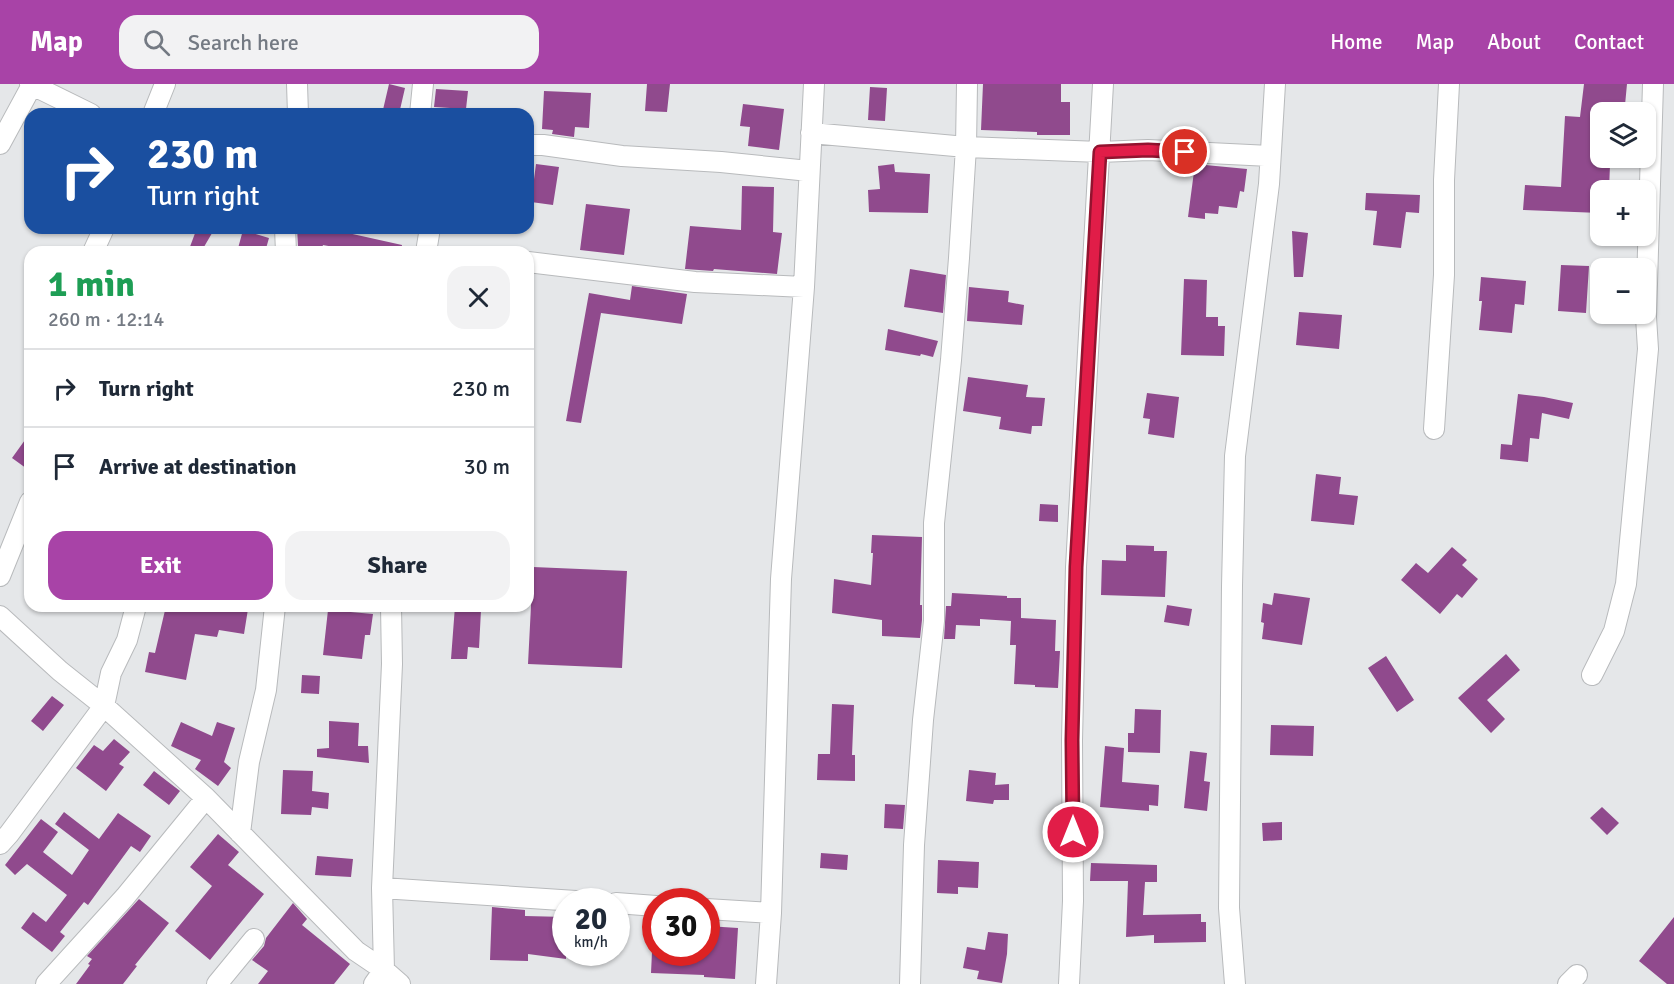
<!DOCTYPE html>
<html lang="en">
<head>
<meta charset="utf-8">
<style>
	:root { --surface:#fff; --page:#f2f2f3; --text:#1f2937; --muted:#747a83; --line:#e0e1e3; --accent:#a843a7 }
	body { margin:0; font-family:Signika,sans-serif; background:var(--page); color:var(--text); height:100vh; display:flex; flex-direction:column; font-size:22px; white-space:nowrap }
	* { box-sizing:border-box; margin:0 }
	p { font-size:20px; color:var(--muted) }
	.icon { flex:none; width:33px; height:33px; fill:none; stroke:currentColor; stroke-width:2; stroke-linecap:round; stroke-linejoin:round }
	.map { position:relative; flex:1; overflow:hidden }
	.sheet { position:absolute; left:24px; top:162px; width:510px; height:366px; display:flex; flex-direction:column; background:var(--surface); border-radius:18px; box-shadow:0 2px 4px #0004 }
	.sheet>* { flex:none }
	.guide { position:absolute; left:24px; top:24px; width:510px; height:126px; border-radius:18px; box-shadow:0 2px 4px #0004; background:#1a4fa0; color:#fff; overflow:hidden }
	.buttons { position:absolute; left:1590px; top:18px; display:grid; gap:12px }
	.buttons a { display:grid; place-items:center; width:66px; height:66px; border-radius:12px; background:var(--surface); box-shadow:0 2px 4px #0004; font-size:30px }
	.speed { position:absolute; left:552px; top:804px; display:flex; gap:12px; font-size:30px; font-weight:700; text-align:center }
	.speed>* { display:grid; place-content:center; width:78px; height:78px; border-radius:50%; background:var(--surface); box-shadow:0 2px 4px #0004; line-height:1 }
	.speed small { font-size:15px; font-weight:400 }
	.speed .limit { border:9px solid #d22; background:#fff; color:#111 }
	.pin { position:absolute; display:grid; place-items:center; width:51px; height:51px; color:#fff; margin:-26px; border:3px solid #fff; border-radius:50%; box-shadow:0 2px 6px #0007 }
	.me { position:absolute; width:66px; margin:-33px; rotate:0deg; stroke-linejoin:round; filter:drop-shadow(0 0 4px #0008) }
	.turn { display:flex; align-items:center; gap:21px; height:126px; padding:0 24px; font-size:27px }
	.turn .icon { width:78px; height:78px; stroke-width:2.5 }
	.turn b { display:block; font-size:42px; line-height:51px }
	.round { display:grid; place-items:center; flex:none; width:63px; height:63px; border-radius:18px; background:var(--page) }
	.summary { display:flex; align-items:center; justify-content:space-between; height:102px; padding:0 24px }
	h1 { font-size:36px; font-weight:700; line-height:45px; color:#1e9e55 }
	.button { display:flex; gap:12px; margin-top:auto; padding:12px 24px }
	.button a { flex:1; height:69px; border-radius:18px; background:var(--accent); color:#fff; font-size:24px; font-weight:700; line-height:69px; text-align:center }
	.button a+a { background:var(--page); color:var(--text) }
	ul { padding:0; list-style:none }
	li { display:flex; align-items:center; gap:18px; height:78px; padding:0 24px; border-top:2px solid var(--line) }
	li div { flex:1 }
	li b { display:block; font-size:22px }
	li em { font-style:normal }
	header { display:flex; align-items:center; gap:36px; box-sizing:border-box; height:84px; padding:0 30px; background:var(--accent); color:#fff }
	header strong { font-size:28px }
	nav { display:flex; gap:33px; margin-inline-start:auto; font-size:21px }
	.search { width:420px; height:54px; background:var(--page); display:flex; align-items:center; gap:15px; box-sizing:border-box; padding:0 21px; border-radius:18px; color:var(--muted); font-size:22px }
	.map>svg:first-child { display:block }
</style>
</head>
<body>
<header>
<strong>Map</strong>
<div class="search"><svg class="icon" aria-label="search" viewBox="0 0 24 24"><circle cx="10" cy="10" r="6"/><path d="M15 15l6 6"/></svg>Search here</div>
<nav><a>Home</a><a>Map</a><a>About</a><a>Contact</a></nav>
</header>
<div class="map">
<svg width="1674" height="900" viewBox="0 0 1674 900">
	<rect width="100%" height="100%" fill="#e5e7e9"/>
	<path fill="#904a8d" d="M389 0 405 4 399 30H382Z
		M647 0H670L667 28 645 27Z
		M983 0H1061V18H1070V51H1037V48L981 46Z
		M1584 0H1627L1625 21 1607 19 1606 28H1600V81H1610L1609 106H1600V129L1523 126 1525 101 1561 103 1565 32 1580 33Z
		M870 3 887 4 885 37 868 36Z
		M436 5 468 7 466 25 434 23Z
		M544 7 591 9 589 44 575 43 574 53 552 50 553 46 542 45Z
		M743 20 784 25 779 66 748 62 750 43 740 42Z
		M536 80 559 83 553 121 531 118Z
		M894 80 895 88 930 90 928 129 869 128 868 106 880 105 878 82Z
		M1195 80 1247 85 1244 108 1240 107 1237 124 1219 122 1218 130 1205 129V135L1188 133Z
		M742 102 774 103 773 148 782 149 777 190 714 185 713 187 685 185 690 142 741 146Z
		M1366 109 1420 111 1419 129 1406 128 1401 164 1373 161 1377 127 1365 126Z
		M586 120 630 125 624 171 580 166Z
		M197 144H215L201 168H188Z
		M297 144H340L339 147 402 161 401 168H361L323 161 321 167 298 162Z
		M243 146 269 154 265 168H237Z
		M1292 147 1308 149 1303 193H1294Z
		M1561 181 1589 182 1586 229 1558 227Z
		M910 185 946 191 943 229 904 223Z
		M1481 193 1526 197 1524 221 1515 220 1512 249 1479 246 1482 217H1479Z
		M1184 195 1207 196 1206 233H1218V242H1225L1224 272 1181 271Z
		M632 202 687 210 682 240 601 229 581 339 566 337 589 209 630 216Z
		M969 203 1009 207 1008 218 1024 221 1022 241 967 237Z
		M1299 228 1342 231 1339 265 1296 261Z
		M888 245 938 257 933 273 921 270 920 272 885 266Z
		M968 293 1028 301 1026 313 1045 314 1042 342H1032L1031 350 999 345 1001 333 963 327Z
		M1147 309 1179 313 1174 354 1148 350 1150 335 1143 334Z
		M1518 310 1544 313 1573 319 1569 335 1542 329 1539 355 1530 354 1528 378 1500 375 1501 360 1512 361Z
		M30 349V387L12 374Z
		M1316 390 1341 393 1339 410 1358 412 1354 441 1311 437Z
		M1040 420 1058 421V438L1039 437Z
		M872 451 922 453 920 521H922V536L920 554 882 552V536L832 529 834 495 871 501 873 469H871Z
		M1126 461 1154 462V467H1167L1165 513 1101 511 1102 476 1126 477Z
		M1452 463 1467 476 1462 481 1478 495 1462 514 1457 510 1440 530 1401 496 1416 479 1428 489Z
		M533 483 627 487 622 584 528 580Z
		M952 509 1007 512V514H1021V534L1056 536 1055 567H1060L1058 604 1035 603V601L1014 600 1016 561H1010L1011 537 980 535V542L956 541 955 555H944L946 522H951Z
		M1274 509 1310 514 1302 561 1262 555 1264 539 1261 538 1263 519 1272 521Z
		M1167 521 1192 525 1189 542 1164 538Z
		M166 522H227L248 525 244 550 219 546 217 553 195 550 186 596 145 588 149 568 155 569Z
		M455 522H477V526H481L479 564 468 563 467 575H451Z
		M328 526 373 530 370 551H365L362 575 323 571Z
		M1506 570 1520 586 1487 616 1505 635 1491 649 1458 614Z
		M1386 572 1414 616 1397 628 1368 584Z
		M302 591 320 592 319 610 301 609Z
		M52 612 64 621 43 647 31 637Z
		M832 620 854 621 852 671H855V697L817 696 818 670H830Z
		M1135 625 1161 626 1160 669 1128 668V649H1134Z
		M329 637 359 639 358 662H368L369 679 317 673V665L329 664Z
		M181 638 212 652 217 638 235 644 224 678 231 684 218 702 195 685 201 676 171 662Z
		M1271 641 1314 642 1313 672 1270 671Z
		M114 655 130 668 119 680 124 683 106 707 76 684 94 661 103 667Z
		M1105 662 1124 664 1122 698 1159 701 1158 722 1149 721V727L1100 723Z
		M1190 667 1207 669 1204 697 1210 698 1207 727 1184 724Z
		M283 686 313 687 312 707 329 709 328 725 312 723 311 731 281 730Z
		M969 686 996 689 995 701 1009 700V716H994L993 720 966 717Z
		M154 687 180 707 169 721 143 701Z
		M885 720 905 721 903 745 884 744Z
		M1602 723 1619 739 1607 751 1590 734Z
		M64 728 99 755 118 729 151 752 140 768 131 762 88 821 84 818 60 848 65 852 52 868 21 844 33 828 46 838 67 811 27 780 15 791 5 781 41 735 58 748 43 768 72 791 89 766 55 740Z
		M1282 738V756L1263 757 1262 739Z
		M218 750 239 768 228 781 264 810 210 876 175 847 212 802 190 783Z
		M821 769 848 771 847 786 820 784Z
		M317 772 353 775 351 793 315 791Z
		M938 776 979 778 978 804 958 803V810L937 809Z
		M1091 779 1157 781V798H1145L1143 831 1201 830V838H1206V858L1154 859V851L1126 853 1128 797H1090Z
		M139 815 169 839 135 881 137 882 123 900H76L90 881 88 880 92 875 87 872Z
		M293 819 307 835 302 841 350 880 334 900H258L268 887 252 876 264 862 266 854Z
		M492 823 525 826V832L566 833V875L528 870V877L490 876Z
		M1674 833V900H1667L1639 877Z
		M707 842 738 844 735 895 704 893V891L651 889 652 868H706Z
		M988 848 1008 850 1007 870 1002 899 977 895 979 887 963 884 967 863 985 866Z"/>
	<g fill="none" stroke-linecap="round" stroke-linejoin="round">
		<defs>
			<path id="minor" d="M30 0 91 30
				M297 0 298 30
				M153 30 165 0
				M420 30 423 0
				M811 49 966 63 1100 68 1148 66 1270 72
				M0 60 32 1
				M528 61H543L622 72 721 78 809 87
				M285 144 286 168
				M93 168 104 144
				M426 168 430 144
				M528 178 695 198 804 203
				M1434 345 1444 191V96L1449 0
				M0 492 30 418
				M0 532 60 587 104 622 206 714 356 867 384 886 400 900
				M1592 591 1614 547 1626 500 1648 265 1646 233 1653 0
				M240 749 249 678 266 606 275 522
				M0 760 9 750 104 622 111 589 127 556 136 522
				M382 804 591 818
				M616 819 656 822
				M706 825 771 829
				M46 900 125 813 206 714
				M217 900 254 855
				M374 900 384 886 382 804 392 580 391 522
				M766 900 771 829 781 495 804 203 814 0
				M910 900 914 761 923 636 934 537V439L951 276 959 174 966 63 967 0
				M1069 900 1073 817 1072 656 1076 483 1103 0
				M1235 900 1229 824 1232 502 1235 372 1269 100 1275 0
				M1568 900 1577 891"/>
		</defs>
		<use href="#minor" stroke="#b8babc" stroke-width="22"/>
		<use href="#minor" stroke="#fff" stroke-width="20"/>
	</g>
	<g fill="none" stroke-linecap="round" stroke-linejoin="round">
		<defs>
			<path id="route" d="M1073 748 1072 656 1076 483 1100 68 1148 66 1185 68"/>
		</defs>
		<use href="#route" stroke="#92132f" stroke-width="15"/>
		<use href="#route" stroke="#e11d48" stroke-width="10"/>
	</g>
</svg>
<div class="buttons">
<a><svg class="icon" aria-label="layers" viewBox="0 0 24 24"><path d="M12 4l9 5-9 5-9-5zM3 14l9 5 9-5"/></svg></a>
<a>+</a>
<a>−</a>
</div>
<div class="speed"><div>20<small>km/h</small></div><div class="limit">30</div></div>
<div class="pin" style="left:1185px;top:68px;background:#d93025"><svg class="icon" aria-label="arrive" viewBox="0 0 24 24"><path d="M6 21V4h12l-3 4 3 4H6"/></svg></div>
<svg class="me" style="left:1073px;top:748px" viewBox="-20 -20 40 40"><circle r="17" fill="#e11d48" stroke="#fff" stroke-width="3"/><path d="M0-11L8 9 0 5-8 9z" fill="#fff"/></svg>
<div class="guide">
<div class="turn"><svg class="icon" aria-label="right" viewBox="0 0 24 24"><path d="M7 20v-9h11M14 6l5 5-5 5"/></svg><div><b>230 m</b>Turn right</div></div>
</div>
<section class="sheet">
<div class="summary"><div><h1>1 min</h1><p>260 m · 12:14</p></div><a class="round"><svg class="icon" aria-label="close" viewBox="0 0 24 24"><path d="M6 6l12 12M18 6L6 18"/></svg></a></div>
<ul>
<li><svg class="icon" aria-label="right" viewBox="0 0 24 24"><path d="M7 20v-9h11M14 6l5 5-5 5"/></svg><div><b>Turn right</b></div><em>230 m</em></li>
<li><svg class="icon" aria-label="arrive" viewBox="0 0 24 24"><path d="M6 21V4h12l-3 4 3 4H6"/></svg><div><b>Arrive at destination</b></div><em>30 m</em></li>
</ul>
<div class="button"><a>Exit</a><a>Share</a></div>
</section>
</div>
</body>
</html>
